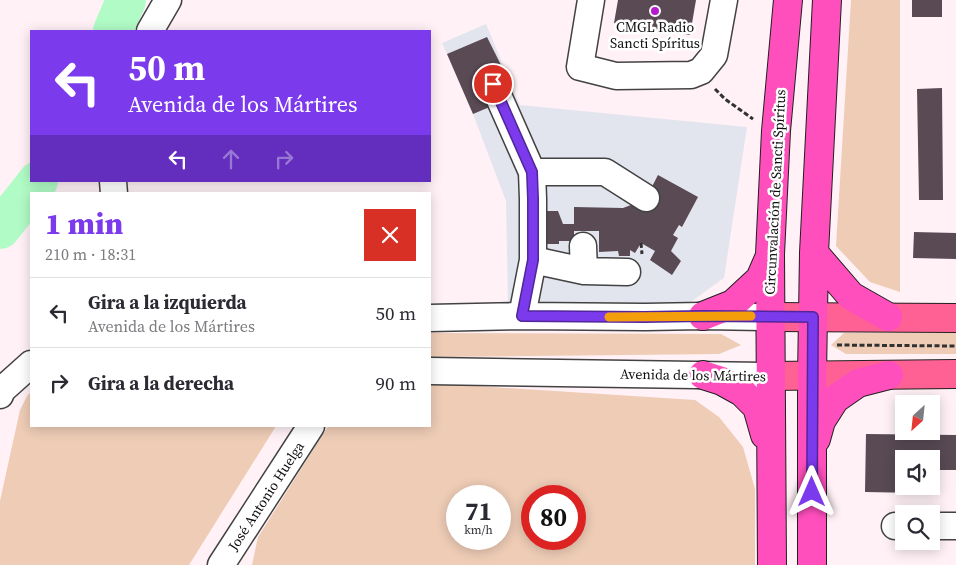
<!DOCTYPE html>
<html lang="es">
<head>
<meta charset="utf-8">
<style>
	:root { --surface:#fff; --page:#f2f2f3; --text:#2b2b33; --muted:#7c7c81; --line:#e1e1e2; --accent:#7c3aed }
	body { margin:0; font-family:"Source Serif 4",serif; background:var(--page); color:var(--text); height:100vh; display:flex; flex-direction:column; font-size:19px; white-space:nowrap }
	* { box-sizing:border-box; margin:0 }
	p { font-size:16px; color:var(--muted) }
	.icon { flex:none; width:28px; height:28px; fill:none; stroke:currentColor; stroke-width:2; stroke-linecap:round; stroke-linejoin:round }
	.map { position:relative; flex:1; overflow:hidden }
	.sheet { position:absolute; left:30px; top:192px; width:401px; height:235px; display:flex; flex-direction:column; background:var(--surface); border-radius:0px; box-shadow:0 2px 12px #0003 }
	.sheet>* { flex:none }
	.top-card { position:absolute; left:30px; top:30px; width:401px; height:152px; border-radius:0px; box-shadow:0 2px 12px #0003; background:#7c3aed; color:#fff; overflow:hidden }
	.needle { width:32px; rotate:207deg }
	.controls { position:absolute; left:895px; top:395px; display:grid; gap:10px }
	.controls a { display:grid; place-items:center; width:45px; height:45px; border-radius:0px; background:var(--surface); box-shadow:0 2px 12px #0003; font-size:25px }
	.speed { position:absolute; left:446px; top:485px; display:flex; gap:10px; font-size:25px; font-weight:700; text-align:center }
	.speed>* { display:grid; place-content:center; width:65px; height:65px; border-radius:50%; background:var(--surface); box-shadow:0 2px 12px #0003; line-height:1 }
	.speed small { font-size:12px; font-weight:400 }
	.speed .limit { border:8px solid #d22; background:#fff; color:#111 }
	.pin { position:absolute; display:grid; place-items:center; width:42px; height:42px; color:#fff; margin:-21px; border:2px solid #fff; border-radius:50%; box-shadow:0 1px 5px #0007 }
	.me { position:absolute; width:55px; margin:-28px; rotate:0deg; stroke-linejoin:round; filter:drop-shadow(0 0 4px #0008) }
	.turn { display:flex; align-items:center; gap:18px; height:105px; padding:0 15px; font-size:22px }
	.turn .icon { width:65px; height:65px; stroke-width:2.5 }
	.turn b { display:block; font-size:35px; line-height:42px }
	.lanes { display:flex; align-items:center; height:48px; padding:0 15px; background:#0003; justify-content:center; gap:25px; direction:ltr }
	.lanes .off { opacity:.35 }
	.round { display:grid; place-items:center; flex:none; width:52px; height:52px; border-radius:0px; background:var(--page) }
	.summary { display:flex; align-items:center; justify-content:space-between; height:85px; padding:0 15px }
	h1 { font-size:30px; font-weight:800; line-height:38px; color:var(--accent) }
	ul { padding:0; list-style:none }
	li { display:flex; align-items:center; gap:15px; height:70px; padding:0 15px; border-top:1px solid var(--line) }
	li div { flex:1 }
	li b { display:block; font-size:19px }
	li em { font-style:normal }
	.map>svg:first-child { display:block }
</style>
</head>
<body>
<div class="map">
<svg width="956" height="565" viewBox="0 0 956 565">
	<rect width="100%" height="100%" fill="#fff1f5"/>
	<path fill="#e3e5ee" d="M486 24 520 105 747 127 724 278 688 304H508L506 201 473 114 442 43Z"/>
	<path fill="#eeccb6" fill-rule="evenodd" d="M851 0H900V292L870 282 836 246Z
		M956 332V354H846L831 345 844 333Z
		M430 333 721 334 741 345 719 354 430 357Z
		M430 383 695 400 719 417 743 447 755 489V565H252L258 537 327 428 329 426H430ZM458 496H500V539H458ZM532 496H575V539H532Z
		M31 392V426H276L189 565H0V501L20 410 27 396Z"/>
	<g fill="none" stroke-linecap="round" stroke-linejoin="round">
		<path stroke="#b1fbc6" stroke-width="40" d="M113 31 126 0
			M0 229 38 181"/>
	</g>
	<path fill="#594a54" d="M618 0H696L690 35 614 23Z
		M912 0H942V17H912Z
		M487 37 502 67 480 78 492 106 473 114 447 54Z
		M942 88 943 200H919L917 89Z
		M658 175 698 197 682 227 679 225 673 235 678 238 671 251 681 261 672 275 650 260 655 251 641 243 635 253 630 250V256H619L618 251 599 252V231H574V241H559V244H544V211H558L563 224H574V207L623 208 631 205 640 210Z
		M914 232 956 233V259L913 258Z
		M866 434 956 435V470H931V459H904V486H919V493L865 492Z"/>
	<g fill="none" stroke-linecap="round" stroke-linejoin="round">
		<defs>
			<path id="minor" d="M591 0 580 67 616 76 691 75 701 71 714 55 724 0
				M150 31 168 0
				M493 84 532 172 533 199V260L522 316
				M532 172H605L646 198
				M113 181 114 194
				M583 246 584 271
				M533 260 584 271 627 272
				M430 318 522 316 645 317 703 316 770 317
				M430 371 770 376
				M0 395 2 390 31 364
				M895 526H904
				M931 526H956
				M221 565 311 426"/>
			<path id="major" d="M770 317 956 318
				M770 376 956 374"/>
			<path id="highway" d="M814 253 851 296 888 317
				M703 316 733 304 760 279 770 256
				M703 375 722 381 742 392 757 407 765 435
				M816 439 821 421 835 399 858 383 889 375
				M772 565 770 254 776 131 788 0
				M812 565V376L814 253 827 0"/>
		</defs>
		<use href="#minor" stroke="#424242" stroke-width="29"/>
		<use href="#major" stroke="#202020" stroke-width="30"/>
		<use href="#highway" stroke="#202020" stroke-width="30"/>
		<path stroke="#313131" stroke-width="3" stroke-dasharray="5 2.5" stroke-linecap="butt" d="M715 89 725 99 753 119
			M641 243 642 254
			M837 345 956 346"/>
		<use href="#minor" stroke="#fff" stroke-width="26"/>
		<use href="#major" stroke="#ff6195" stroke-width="28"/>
		<use href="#highway" stroke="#ff4fbd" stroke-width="28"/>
	</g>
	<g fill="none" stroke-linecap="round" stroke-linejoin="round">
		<defs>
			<path id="route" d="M493 84 532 172 533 199V260L522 316 644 317 703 316 813 317 812 492"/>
		</defs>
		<use href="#route" stroke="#51269a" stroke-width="12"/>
		<use href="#route" stroke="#7c3aed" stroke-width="9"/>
		<path stroke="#f59e0b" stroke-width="9" d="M609 317 751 316"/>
	</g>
	<circle fill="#b51acc" stroke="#fff" stroke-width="2" cx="655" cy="11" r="5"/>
	<g text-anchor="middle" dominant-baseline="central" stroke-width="5" stroke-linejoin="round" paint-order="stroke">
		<g font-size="14" fill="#0f0f0f" stroke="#fff">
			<text x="655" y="27">CMGL Radio<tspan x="655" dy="16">Sancti Spíritus</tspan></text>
		</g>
		<g font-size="14" fill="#0f0f0f" stroke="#fff">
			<text transform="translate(775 192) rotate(-87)">Circunvalación de Sancti Spíritus</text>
			<text transform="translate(693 375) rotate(1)">Avenida de los Mártires</text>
			<text transform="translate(266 496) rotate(-57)">José Antonio Huelga</text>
		</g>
	</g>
</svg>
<div class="controls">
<a><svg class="needle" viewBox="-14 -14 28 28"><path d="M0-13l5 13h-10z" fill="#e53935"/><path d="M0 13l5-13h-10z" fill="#7c7c81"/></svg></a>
<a><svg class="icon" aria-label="sound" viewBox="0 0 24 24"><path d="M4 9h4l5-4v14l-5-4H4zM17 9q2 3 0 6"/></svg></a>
<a><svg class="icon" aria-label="search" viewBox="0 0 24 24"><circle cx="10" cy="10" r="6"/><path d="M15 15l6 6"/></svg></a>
</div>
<div class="speed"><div>71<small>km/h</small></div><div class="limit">80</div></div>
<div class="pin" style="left:493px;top:84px;background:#d93025"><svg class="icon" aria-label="arrive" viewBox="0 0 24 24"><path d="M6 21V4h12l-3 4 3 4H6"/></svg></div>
<svg class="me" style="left:812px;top:492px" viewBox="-20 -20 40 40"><path d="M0-17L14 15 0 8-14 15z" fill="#7c3aed" stroke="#fff" stroke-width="4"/></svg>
<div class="top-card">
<div class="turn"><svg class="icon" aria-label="left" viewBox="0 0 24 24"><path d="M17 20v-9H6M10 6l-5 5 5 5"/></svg><div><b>50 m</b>Avenida de los Mártires</div></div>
<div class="lanes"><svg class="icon" aria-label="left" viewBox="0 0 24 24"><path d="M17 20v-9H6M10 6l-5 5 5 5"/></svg><svg class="icon off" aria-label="ahead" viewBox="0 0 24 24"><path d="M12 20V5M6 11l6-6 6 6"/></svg><svg class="icon off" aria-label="right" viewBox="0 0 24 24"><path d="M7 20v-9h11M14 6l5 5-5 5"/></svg></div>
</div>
<section class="sheet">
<div class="summary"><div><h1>1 min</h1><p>210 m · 18:31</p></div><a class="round" style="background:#d93025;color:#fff"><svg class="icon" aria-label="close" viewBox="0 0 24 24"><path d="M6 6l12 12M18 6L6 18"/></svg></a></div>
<ul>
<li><svg class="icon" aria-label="left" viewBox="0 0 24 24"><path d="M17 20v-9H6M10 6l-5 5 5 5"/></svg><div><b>Gira a la izquierda</b><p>Avenida de los Mártires</p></div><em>50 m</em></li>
<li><svg class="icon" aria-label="right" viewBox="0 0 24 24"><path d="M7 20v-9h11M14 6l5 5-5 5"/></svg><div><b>Gira a la derecha</b></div><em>90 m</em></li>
</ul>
</section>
</div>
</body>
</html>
